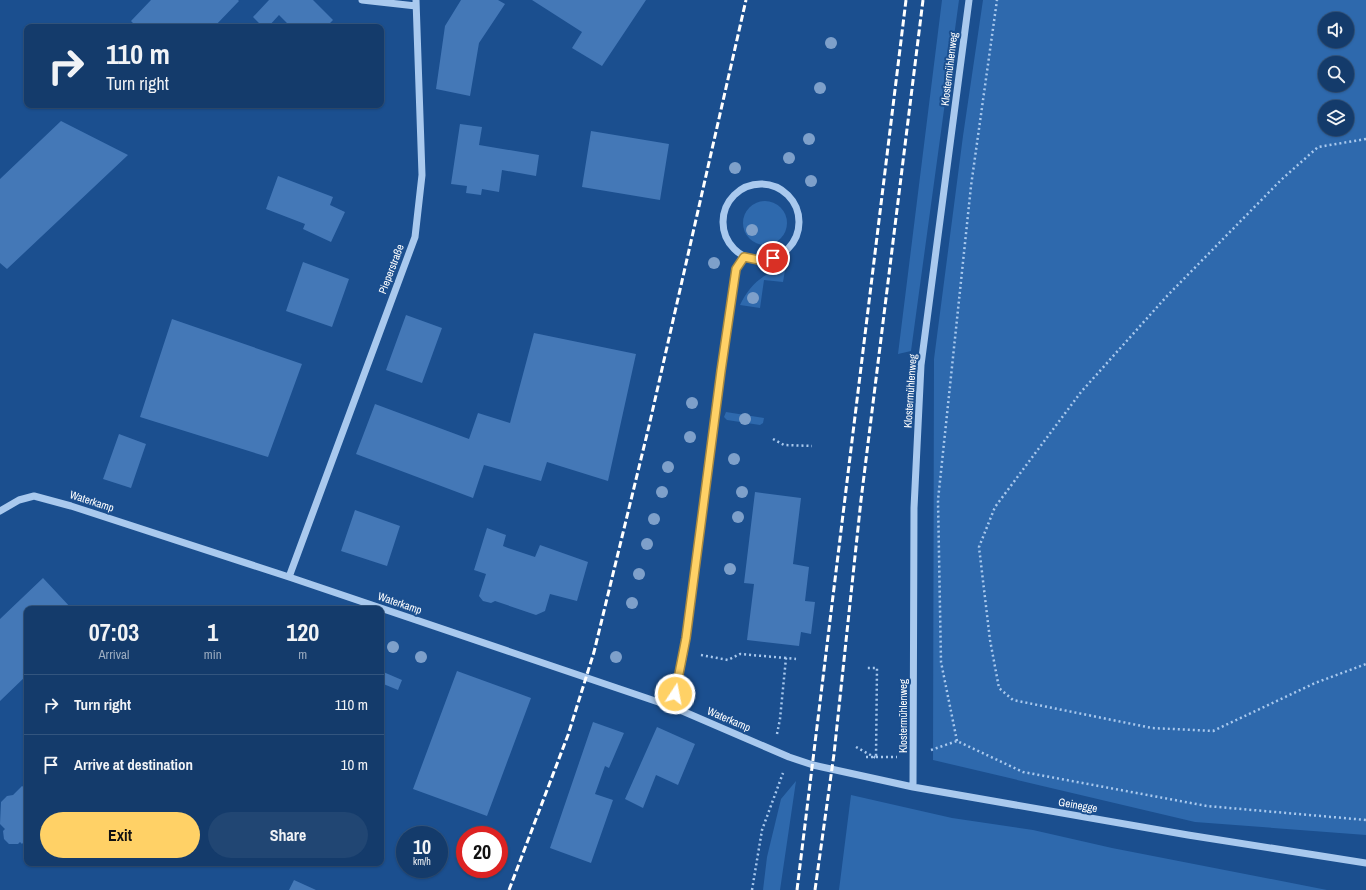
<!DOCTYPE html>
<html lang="en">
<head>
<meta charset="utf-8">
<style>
	:root { --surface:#143b6b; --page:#214673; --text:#f1f3f6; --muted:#9dadc1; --line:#33557e; --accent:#ffd166 }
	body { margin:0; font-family:"Archivo Narrow",sans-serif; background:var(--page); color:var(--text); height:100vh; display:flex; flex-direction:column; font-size:15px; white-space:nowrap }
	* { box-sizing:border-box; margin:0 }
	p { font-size:13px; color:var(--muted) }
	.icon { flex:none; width:22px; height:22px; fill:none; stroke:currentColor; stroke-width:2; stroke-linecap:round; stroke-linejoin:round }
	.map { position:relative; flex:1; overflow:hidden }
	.details { position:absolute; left:24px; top:606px; width:360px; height:260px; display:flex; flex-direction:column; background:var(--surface); border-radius:8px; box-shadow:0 1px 3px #0004,0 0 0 1px var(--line) }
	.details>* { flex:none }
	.top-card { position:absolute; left:24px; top:24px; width:360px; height:84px; border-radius:8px; box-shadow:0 1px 3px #0004,0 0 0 1px var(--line); background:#143b6b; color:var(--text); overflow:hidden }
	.tools { position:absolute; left:1318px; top:12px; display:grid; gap:8px }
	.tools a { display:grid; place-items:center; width:36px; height:36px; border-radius:50%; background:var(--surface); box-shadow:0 1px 3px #0004,0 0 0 1px var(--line); font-size:20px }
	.speed { position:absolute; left:396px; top:826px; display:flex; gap:8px; font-size:20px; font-weight:700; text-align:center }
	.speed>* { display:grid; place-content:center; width:52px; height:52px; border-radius:50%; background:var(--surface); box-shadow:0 1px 3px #0004,0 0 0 1px var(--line); line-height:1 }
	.speed small { font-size:10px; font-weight:400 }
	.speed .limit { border:6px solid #d22; background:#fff; color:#111 }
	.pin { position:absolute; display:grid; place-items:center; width:34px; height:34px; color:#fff; margin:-17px; border:2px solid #fff; border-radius:50%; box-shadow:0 1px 4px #0007 }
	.me { position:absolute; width:44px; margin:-22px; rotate:11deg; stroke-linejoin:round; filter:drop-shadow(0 0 3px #0008) }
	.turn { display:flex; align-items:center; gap:14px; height:84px; padding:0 16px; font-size:18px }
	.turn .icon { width:52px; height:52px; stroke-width:2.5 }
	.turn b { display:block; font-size:28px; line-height:34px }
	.eta { display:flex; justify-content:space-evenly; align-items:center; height:68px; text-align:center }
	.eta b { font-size:24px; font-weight:700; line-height:28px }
	.primary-button { display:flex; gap:8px; margin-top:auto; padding:8px 16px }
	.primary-button a { flex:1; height:46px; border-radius:24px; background:var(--accent); color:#111; font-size:16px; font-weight:700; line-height:46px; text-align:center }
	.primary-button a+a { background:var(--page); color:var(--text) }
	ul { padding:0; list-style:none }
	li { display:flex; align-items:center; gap:12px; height:60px; padding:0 16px; border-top:1px solid var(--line) }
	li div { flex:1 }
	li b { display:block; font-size:15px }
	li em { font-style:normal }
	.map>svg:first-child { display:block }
</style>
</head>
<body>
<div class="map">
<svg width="1366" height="890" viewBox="0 0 1366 890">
	<rect width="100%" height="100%" fill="#1b4f8f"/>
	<path fill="#2e69ad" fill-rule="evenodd" d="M942 0H959L911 351 898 354Z
		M983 0H1366V835L1195 822 933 760 934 359 963 136ZM1325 19H1347V41H1325ZM1325 63H1347V85H1325ZM1325 107H1347V129H1325Z
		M743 223a22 22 0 1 1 44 0a22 22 0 1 1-44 0Z
		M776 270H785L783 282 764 280 760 308 740 305C748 288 759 277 776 270Z
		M726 412 764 418 763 423 760 425 727 420 724 417Z
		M796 781 780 890H763L767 857 781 799Z
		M851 795 952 818 1033 830 1112 848 1327 890H839Z"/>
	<path fill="#4478b7" d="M151 0H238L239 1 214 27H137L131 21Z
		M269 0H313L333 20 326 27H291L279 15 268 27H263L253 17Z
		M461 0H498L505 4 479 43 470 96 436 89 445 26Z
		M532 0H646L602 66 572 48 582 32Z
		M61 121 128 155 7 269 0 263V179Z
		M460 124 482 127 479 145 539 155 536 176 502 170 499 192 482 189 481 195 466 193 467 186 451 184Z
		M591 131 669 144 660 200 582 187Z
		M278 176 333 197 330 205 345 212 331 242 303 229 305 224 266 209Z
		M303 262 349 279 332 327 286 311Z
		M406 315 442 328 422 383 386 370Z
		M172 319 302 364 268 457 140 417Z
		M534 333 636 354 608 481 547 462 541 481 484 465 473 498 356 454 375 404 469 439 478 413 510 423Z
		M119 434 146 444 131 488 103 479Z
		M755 492 801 498 793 564 809 567 805 601 815 602 811 634 801 632 799 646 747 640 754 584 744 583Z
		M355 510 400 526 387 566 341 551Z
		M487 528 506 535 503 546 508 548 535 557 540 545 588 562 577 601 550 594 545 611 536 615 495 601 491 603 483 601 479 596 486 574 474 570Z
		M43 578 72 609H27V675L0 701V619Z
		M381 671 402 680 398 690 381 683Z
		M457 671 531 698 487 816 413 789Z
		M593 722 624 733 609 768 605 766 595 794 613 800 591 863 550 848Z
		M657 727 695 744 678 785 656 775 643 808 625 799Z
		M27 785V838L22 844 20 842 18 844H9L4 839 3 831 5 829 0 824 1 802 7 796 13 795 22 786 25 788Z
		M294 880 316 890H289Z"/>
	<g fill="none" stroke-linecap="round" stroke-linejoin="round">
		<path stroke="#a9c9ee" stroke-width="2.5" stroke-dasharray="2 3" stroke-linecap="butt" d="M1366 139 1318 147 1281 180 1167 296 1081 392 995 507 979 547 990 640 999 688 1013 700 1152 728 1213 731 1315 683 1366 664
			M773 439 784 445 812 446
			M701 655 728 660 740 654 786 658
			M777 734 780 719 786 658 796 659
			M957 741 941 662 938 500 971 186 997 0
			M856 747 876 758 877 668H865
			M931 750 957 741 1023 772 1207 806 1366 820
			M866 757H897
			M752 890 762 830 783 773"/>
		<path stroke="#a9c9ee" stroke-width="7" d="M362 0 416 6
			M723 222a38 38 0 1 1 76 0a38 38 0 1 1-76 0Z
			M0 511 19 500 34 496 71 506 289 577 673 707 789 757 813 765 913 787 1188 835 1366 863
			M289 577 415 237 422 175 416 0
			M673 707 684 653 721 371 736 269 744 257
			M913 787 914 508 921 365 969 0"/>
		<path stroke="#fff" stroke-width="3" stroke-dasharray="7 3" stroke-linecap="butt" d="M509 890 568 735 594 652 649 426 746 0
			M797 890 906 0
			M815 890 834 754 861 500 923 0"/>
	</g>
	<g fill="#7ea0ca">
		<circle cx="831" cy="43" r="6"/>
		<circle cx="820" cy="88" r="6"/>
		<circle cx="809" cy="139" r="6"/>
		<circle cx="789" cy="158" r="6"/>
		<circle cx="735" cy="168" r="6"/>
		<circle cx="811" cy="181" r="6"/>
		<circle cx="752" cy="230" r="6"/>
		<circle cx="714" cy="263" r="6"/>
		<circle cx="753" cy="298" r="6"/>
		<circle cx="692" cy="403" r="6"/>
		<circle cx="745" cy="419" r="6"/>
		<circle cx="690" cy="437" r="6"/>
		<circle cx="734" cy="459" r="6"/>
		<circle cx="668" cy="467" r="6"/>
		<circle cx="662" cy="492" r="6"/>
		<circle cx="742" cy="492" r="6"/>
		<circle cx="738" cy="517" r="6"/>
		<circle cx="654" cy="519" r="6"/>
		<circle cx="647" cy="544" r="6"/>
		<circle cx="730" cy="569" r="6"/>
		<circle cx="639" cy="574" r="6"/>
		<circle cx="632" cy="603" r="6"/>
		<circle cx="393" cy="647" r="6"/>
		<circle cx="421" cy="657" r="6"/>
		<circle cx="616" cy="657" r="6"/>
	</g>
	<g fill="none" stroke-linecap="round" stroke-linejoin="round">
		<defs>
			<path id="route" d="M675 694 686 638 721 371 736 269 744 257 764 261 773 258"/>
		</defs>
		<use href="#route" stroke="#a68842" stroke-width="10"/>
		<use href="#route" stroke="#ffd166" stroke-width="7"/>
	</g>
	<g text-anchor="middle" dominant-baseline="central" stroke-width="4" stroke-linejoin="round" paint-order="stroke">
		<g font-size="11" fill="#fff" stroke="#1b4f8f">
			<text transform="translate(949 69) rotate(-83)">Klostermühlenweg</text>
			<text transform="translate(391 269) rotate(-69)">Pieperstraße</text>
			<text transform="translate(910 391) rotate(-86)">Klostermühlenweg</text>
			<text transform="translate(92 501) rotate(18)">Waterkamp</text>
			<text transform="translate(400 603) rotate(19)">Waterkamp</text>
			<text transform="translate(903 716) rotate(-90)">Klostermühlenweg</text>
			<text transform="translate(729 719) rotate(23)">Waterkamp</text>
			<text transform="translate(1078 805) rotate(10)">Geinegge</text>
		</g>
	</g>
</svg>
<div class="tools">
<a><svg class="icon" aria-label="sound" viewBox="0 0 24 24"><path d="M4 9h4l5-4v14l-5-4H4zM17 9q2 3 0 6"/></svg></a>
<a><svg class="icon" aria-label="search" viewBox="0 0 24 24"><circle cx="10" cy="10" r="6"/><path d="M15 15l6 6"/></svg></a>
<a><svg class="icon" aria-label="layers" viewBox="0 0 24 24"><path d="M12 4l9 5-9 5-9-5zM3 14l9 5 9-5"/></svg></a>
</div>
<div class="speed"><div>10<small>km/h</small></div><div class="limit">20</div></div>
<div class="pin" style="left:773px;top:258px;background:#d93025"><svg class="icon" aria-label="arrive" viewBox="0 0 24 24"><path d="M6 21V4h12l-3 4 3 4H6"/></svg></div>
<svg class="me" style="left:675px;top:694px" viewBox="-20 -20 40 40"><circle r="17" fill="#ffd166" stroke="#fff" stroke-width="3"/><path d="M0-11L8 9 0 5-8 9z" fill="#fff"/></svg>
<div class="top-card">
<div class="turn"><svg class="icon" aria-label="right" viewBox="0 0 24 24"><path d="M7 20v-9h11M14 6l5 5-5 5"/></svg><div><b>110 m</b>Turn right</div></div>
</div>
<section class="details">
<div class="eta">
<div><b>07:03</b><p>Arrival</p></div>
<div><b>1</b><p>min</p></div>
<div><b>120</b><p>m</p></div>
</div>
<ul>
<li><svg class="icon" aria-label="right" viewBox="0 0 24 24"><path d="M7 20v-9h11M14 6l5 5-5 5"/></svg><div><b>Turn right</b></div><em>110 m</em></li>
<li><svg class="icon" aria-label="arrive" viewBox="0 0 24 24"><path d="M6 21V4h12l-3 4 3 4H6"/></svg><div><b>Arrive at destination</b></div><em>10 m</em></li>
</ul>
<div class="primary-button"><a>Exit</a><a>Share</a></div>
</section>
</div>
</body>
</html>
